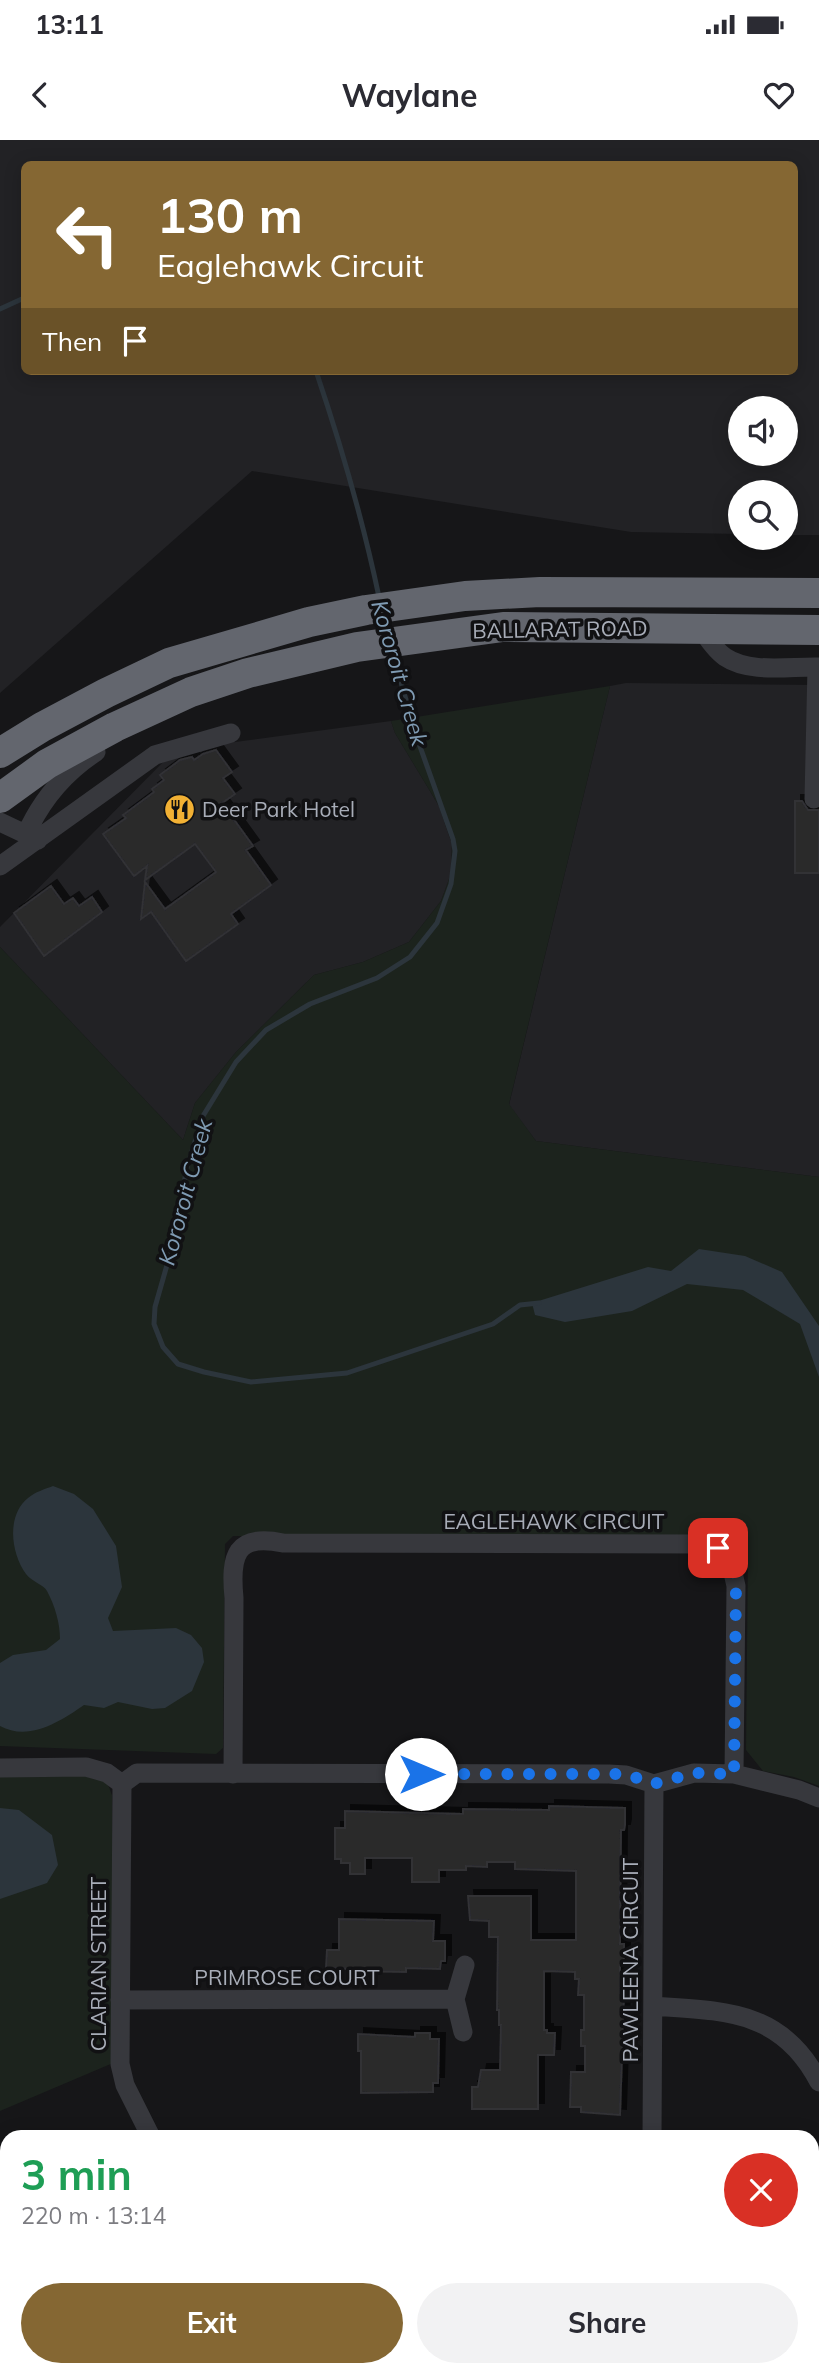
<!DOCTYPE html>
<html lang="en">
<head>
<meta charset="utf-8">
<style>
	:root { --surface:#fff; --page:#f2f2f3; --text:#2b2b33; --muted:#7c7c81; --accent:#856733 }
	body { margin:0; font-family:Mulish,sans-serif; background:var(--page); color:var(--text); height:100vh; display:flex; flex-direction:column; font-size:26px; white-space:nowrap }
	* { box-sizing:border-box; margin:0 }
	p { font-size:23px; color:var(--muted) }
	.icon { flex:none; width:38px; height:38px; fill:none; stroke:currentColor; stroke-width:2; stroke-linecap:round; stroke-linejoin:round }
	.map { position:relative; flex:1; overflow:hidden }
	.side { position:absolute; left:0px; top:1990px; width:819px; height:247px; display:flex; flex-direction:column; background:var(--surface); border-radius:21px 21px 0 0; box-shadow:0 4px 18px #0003 }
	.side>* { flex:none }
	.banner { position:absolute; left:21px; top:21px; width:777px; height:214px; border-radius:10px; box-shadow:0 4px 18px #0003; background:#856733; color:#fff; overflow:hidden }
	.tools { position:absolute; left:728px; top:256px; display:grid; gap:14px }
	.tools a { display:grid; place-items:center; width:70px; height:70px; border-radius:50%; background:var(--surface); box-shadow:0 4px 18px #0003; font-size:35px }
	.pin { position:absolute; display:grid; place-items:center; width:60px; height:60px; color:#fff; margin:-30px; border-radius:14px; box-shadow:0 4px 10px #0006 }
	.me { position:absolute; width:77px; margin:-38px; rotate:90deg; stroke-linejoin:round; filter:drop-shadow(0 0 5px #0008) }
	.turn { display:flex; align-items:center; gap:24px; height:147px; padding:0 21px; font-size:32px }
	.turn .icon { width:91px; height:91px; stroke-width:2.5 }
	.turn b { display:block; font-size:49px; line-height:60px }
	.then { display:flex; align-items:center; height:66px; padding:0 21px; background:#0003; gap:14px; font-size:26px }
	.round { display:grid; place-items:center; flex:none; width:74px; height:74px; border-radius:37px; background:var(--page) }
	.headline { display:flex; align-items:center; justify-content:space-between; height:119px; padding:0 21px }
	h1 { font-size:42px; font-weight:700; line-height:52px; color:#1e9e55 }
	.action { display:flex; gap:14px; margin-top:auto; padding:14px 21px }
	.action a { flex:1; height:80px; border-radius:42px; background:var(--accent); color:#fff; font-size:28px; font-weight:700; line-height:80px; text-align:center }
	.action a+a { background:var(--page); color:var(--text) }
	.status { display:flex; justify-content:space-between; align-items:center; height:49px; padding:0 35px; background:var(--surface); direction:ltr }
	.status svg { height:19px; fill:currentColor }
	header { display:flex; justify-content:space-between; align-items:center; height:91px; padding:0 21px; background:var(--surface); font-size:32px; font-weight:700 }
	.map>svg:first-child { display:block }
</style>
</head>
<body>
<div class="status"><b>13:11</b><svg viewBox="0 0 49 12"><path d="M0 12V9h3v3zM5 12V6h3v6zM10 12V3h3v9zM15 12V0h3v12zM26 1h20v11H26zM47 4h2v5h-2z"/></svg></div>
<header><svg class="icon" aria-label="back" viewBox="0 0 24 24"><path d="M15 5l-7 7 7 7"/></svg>Waylane<svg class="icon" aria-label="heart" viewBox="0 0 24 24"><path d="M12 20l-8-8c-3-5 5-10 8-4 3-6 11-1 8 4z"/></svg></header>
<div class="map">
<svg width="819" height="2235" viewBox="0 0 819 2235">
	<defs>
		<filter id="shadow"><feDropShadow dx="6" dy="-6" stdDeviation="0" flood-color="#0009"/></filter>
	</defs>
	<rect width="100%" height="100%" fill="#161618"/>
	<path fill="#222225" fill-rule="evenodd" d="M0 0H819V395H786V352H740V394L631 392 252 331 0 553ZM24 24H794V231H24ZM740 268H786V313H740Z
		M626 543 819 545V1037L536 1001 509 965 610 546Z
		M391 581 395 593 439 666 452 704 451 734 441 761 409 802 363 822 314 835 236 912 195 963 183 1000 0 807V787L175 610Z"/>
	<path fill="#1c231d" d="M610 546 509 964 536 1001 819 1037V1646L794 1637 763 1631 746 1610 748 1408 740 1400 233 1396 225 1404 223 1608 216 1614 0 1606V807L183 1000 195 963 236 912 314 835 363 822 409 802 441 761 451 734 452 704 439 666 395 593 391 581Z
		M0 1633C23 1634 93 1627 108 1645 109 1646 111 1653 112 1655L113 1923 0 1971Z"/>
	<path fill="#2c353c" d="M699 1109 745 1116 782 1132 819 1186V1237L800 1184 743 1150 687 1144 632 1171 565 1182 535 1175 532 1163 648 1127 671 1131Z
		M53 1346 74 1354 93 1369 116 1406 122 1447 108 1478 113 1491 176 1488 191 1495 202 1508 204 1522 192 1551 165 1568 152 1569 118 1562 104 1568 84 1565C61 1581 29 1602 0 1586V1523L13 1515 46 1510 60 1499C60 1483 55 1466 47 1451 43 1444 32 1442 26 1434 11 1413 6 1376 28 1358 35 1352 45 1349 53 1346Z
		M0 1668 19 1670 52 1695 58 1725 47 1743 0 1759Z"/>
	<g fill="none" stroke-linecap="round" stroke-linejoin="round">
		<path stroke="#2c353c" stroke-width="5" d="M0 169 24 158
			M316 231C341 305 363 381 379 457
			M392 511 417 598 453 699 455 711 451 744 437 783 410 817 377 838 310 864 266 890 236 922 203 976 187 1027 173 1104 155 1167 154 1184 163 1207 178 1224 204 1232 251 1242 347 1233 493 1184 520 1165 539 1163"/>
	</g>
	<path fill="#29292c" stroke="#303034" stroke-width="2" filter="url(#shadow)" d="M216 610 232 632 223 638 235 654 222 663 253 706 246 710 271 745 231 774 238 784 186 821 151 772 141 779 145 742 165 769 216 732 195 704 145 740 147 726 134 736 103 694 126 678 123 675 154 652 152 649 164 640 160 635 180 620 192 617 194 620 203 614Z
		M795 661H802L808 670H819V733H795Z
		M51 746 64 764 73 758 79 766 92 757 102 772 44 816 14 773Z
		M549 1666 625 1668V1685L624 1690H621L620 1804H624V1825H620V1853H624L620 1975 581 1972V1967H570L571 1932H585V1906H581V1890H584V1855H578L579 1839H575V1832L544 1831V1890H547V1893H555L554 1915H538V1969H472V1947H478L481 1930H500L501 1885H499V1870H497L498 1797H489V1781L470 1780 468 1756H531V1800H576V1731L515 1729V1722H487V1727L466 1726V1730H439V1742H412V1718H365V1734H350V1723H341V1719H335V1688H345V1671L463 1674V1669L549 1670Z
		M339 1779 434 1781 433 1801H445V1821H441L440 1829 406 1828V1832L348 1831V1829L326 1828 327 1810H339Z
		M415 1893H430V1899H439L438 1943H433V1952L361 1953V1911H358V1894L415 1897Z"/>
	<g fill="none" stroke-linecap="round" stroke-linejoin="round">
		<path stroke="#37383d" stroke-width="19" d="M700 487C707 498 715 510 725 517 750 534 791 526 819 527
			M814 659 817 527
			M0 682 38 700
			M30 686C45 656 67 631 96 612
			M0 726 155 615 231 593
			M0 1628 86 1627 107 1633 122 1644 137 1633 609 1634 626 1635 654 1644 694 1633 734 1634 799 1650 819 1658
			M233 1634 234 1458C230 1416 235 1393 283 1403L703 1404 718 1408 729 1415 736 1446 734 1634
			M122 1644 120 1924 125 1945 151 1997
			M120 1860 455 1859
			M653 1866C725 1871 782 1870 819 1942
			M463 1892 455 1859 465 1825
			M652 1997 654 1644
			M0 2087 7 2083
			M0 2156 7 2170
			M0 2229 7 2223
			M236 2230 237 2235"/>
		<path stroke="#63666e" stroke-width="30" d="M0 613 42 587 106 553 169 523 309 482 366 470 465 456 540 452 819 453
			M0 658 47 624 115 587 191 552 248 533 357 507 503 487 819 490"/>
	</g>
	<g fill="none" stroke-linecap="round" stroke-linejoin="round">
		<path stroke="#1a73e8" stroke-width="12" stroke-dasharray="0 21.6" d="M421 1634H626L653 1644 694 1633 734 1634 736 1446 729 1415 718 1408"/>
	</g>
	<defs>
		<symbol id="restaurant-disc" viewBox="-11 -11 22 22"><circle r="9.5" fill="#f2b134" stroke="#111113"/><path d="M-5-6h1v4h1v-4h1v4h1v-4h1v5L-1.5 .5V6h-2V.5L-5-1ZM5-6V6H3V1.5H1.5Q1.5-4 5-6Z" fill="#111"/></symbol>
	</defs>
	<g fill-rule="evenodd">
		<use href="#restaurant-disc" x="162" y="652" width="35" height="35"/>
	</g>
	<g text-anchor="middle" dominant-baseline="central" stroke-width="7" stroke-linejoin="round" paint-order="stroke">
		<g font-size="21" fill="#a8adb8" stroke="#111113">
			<text transform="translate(560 489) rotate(-1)">BALLARAT ROAD</text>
			<text x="554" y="1381">EAGLEHAWK CIRCUIT</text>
			<text transform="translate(630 1820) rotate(-90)">PAWLEENA CIRCUIT</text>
			<text transform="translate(98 1824) rotate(-90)">CLARIAN STREET</text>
			<text x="287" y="1837">PRIMROSE COURT</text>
		</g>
		<g font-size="21" fill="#a8adb8" stroke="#111113" text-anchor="start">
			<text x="202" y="669">Deer Park Hotel</text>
		</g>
		<g font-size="23" font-style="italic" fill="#7f9bb3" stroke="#111113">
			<text transform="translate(400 533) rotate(74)">Kororoit Creek</text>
			<text transform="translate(185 1052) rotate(-75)">Kororoit Creek</text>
		</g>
	</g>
</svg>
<div class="tools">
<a><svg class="icon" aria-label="sound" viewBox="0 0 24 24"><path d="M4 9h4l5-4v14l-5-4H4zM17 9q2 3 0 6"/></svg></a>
<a><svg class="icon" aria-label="search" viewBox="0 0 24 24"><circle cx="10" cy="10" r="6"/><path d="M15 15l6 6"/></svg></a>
</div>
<div class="pin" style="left:718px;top:1408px;background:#d93025"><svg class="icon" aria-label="arrive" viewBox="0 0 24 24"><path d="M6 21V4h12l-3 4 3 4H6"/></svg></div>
<svg class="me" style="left:421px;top:1634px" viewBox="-20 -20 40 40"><circle r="19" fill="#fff"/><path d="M0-13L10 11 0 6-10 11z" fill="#1a73e8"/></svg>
<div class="banner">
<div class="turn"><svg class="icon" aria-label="left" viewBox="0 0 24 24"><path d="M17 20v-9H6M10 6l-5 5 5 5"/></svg><div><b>130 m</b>Eaglehawk Circuit</div></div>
<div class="then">Then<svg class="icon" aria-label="arrive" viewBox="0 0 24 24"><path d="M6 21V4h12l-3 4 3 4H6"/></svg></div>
</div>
<section class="side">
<div class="headline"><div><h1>3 min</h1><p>220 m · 13:14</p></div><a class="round" style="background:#d93025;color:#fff"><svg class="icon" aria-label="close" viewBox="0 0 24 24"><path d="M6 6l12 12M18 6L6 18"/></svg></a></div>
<div class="action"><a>Exit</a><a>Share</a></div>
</section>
</div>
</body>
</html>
